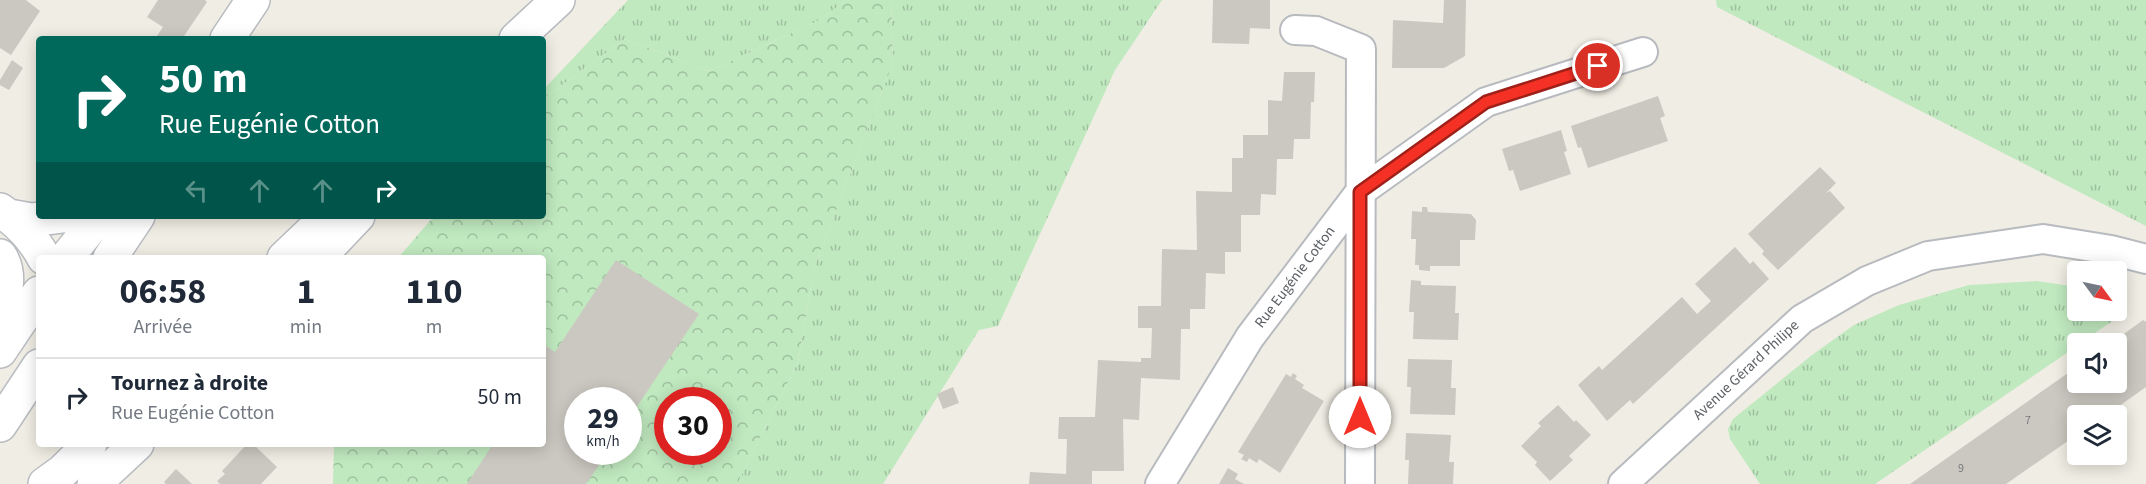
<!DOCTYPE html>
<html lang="fr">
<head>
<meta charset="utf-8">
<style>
	:root { --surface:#fff; --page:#f2f2f3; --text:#1f2937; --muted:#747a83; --line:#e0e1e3 }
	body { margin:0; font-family:"Source Sans 3",sans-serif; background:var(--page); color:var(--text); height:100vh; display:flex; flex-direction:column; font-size:22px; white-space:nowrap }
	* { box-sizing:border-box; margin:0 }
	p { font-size:20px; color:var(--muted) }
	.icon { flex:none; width:33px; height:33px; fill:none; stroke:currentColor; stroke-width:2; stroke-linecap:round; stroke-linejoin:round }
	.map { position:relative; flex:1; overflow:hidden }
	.panel { position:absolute; left:36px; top:255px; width:510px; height:192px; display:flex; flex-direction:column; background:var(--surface); border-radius:6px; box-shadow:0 3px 15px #0003 }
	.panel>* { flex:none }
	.banner { position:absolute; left:36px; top:36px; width:510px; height:183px; border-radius:6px; box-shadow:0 3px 15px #0003; background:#00695c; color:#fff; overflow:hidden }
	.needle { width:39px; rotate:123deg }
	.controls { position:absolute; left:2067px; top:261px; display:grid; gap:12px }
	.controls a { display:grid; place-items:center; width:60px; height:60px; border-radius:6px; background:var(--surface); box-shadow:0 3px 15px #0003; font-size:30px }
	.speed { position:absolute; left:564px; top:387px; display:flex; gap:12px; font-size:30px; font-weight:700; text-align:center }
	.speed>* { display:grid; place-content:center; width:78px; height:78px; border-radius:50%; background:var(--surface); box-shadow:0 3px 15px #0003; line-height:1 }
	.speed small { font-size:15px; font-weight:400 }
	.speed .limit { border:9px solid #d22; background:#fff; color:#111 }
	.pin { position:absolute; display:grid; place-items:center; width:51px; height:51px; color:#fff; margin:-26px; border:3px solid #fff; border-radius:50%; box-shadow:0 2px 6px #0007 }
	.me { position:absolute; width:66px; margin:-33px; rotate:0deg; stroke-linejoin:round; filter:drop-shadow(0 0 4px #0008) }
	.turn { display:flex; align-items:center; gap:21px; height:126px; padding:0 24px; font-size:27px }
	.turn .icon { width:78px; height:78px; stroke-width:2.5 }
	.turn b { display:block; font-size:42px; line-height:51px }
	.lanes { display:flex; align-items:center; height:57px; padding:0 24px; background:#0003; justify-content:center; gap:30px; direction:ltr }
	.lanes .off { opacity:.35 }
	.eta { display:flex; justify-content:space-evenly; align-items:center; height:102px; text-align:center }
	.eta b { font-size:36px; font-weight:700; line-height:42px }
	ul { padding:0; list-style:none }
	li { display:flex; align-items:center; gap:18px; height:78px; padding:0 24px; border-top:2px solid var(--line) }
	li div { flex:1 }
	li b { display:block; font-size:22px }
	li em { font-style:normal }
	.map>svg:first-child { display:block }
</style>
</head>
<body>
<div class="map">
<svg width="2146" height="484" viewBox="0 0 2146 484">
	<defs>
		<pattern id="grass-tufts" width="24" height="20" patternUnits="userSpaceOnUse" patternTransform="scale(1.5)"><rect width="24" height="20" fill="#c0e9bf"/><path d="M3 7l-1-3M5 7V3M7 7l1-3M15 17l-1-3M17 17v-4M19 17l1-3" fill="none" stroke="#9fc09f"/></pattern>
		<pattern id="forest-crowns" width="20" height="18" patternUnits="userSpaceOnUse" patternTransform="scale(1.5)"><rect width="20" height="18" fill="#c0e9bf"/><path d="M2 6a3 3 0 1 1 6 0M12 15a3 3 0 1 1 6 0" fill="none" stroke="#9fc09f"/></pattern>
	</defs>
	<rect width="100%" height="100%" fill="#f0ede4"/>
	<path fill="url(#grass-tufts)" d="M628 0H847L820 20 709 71 625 39 543 99V90Z
		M891 0H1162L1115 70 998 326 979 330 883 484H737L798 362 814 268 893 63Z
		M1716 0H2146V226L1717 7Z
		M2037 281 2077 287 2078 310H2116L2117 296 2121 297 2120 316 2080 343 2078 344 2077 346 1875 484H1760L1730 439 1728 429 1733 419 1812 355 1854 325 1899 305 1969 285Z"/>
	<path fill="url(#forest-crowns)" fill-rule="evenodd" d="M847 0H891L893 63 814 268 798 362 737 484H333L334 444H543V258H398L434 216H543V99L625 39 709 71 820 20ZM578 400H628V452H578ZM668 400H718V452H668Z"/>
	<path fill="#cbc8c1" d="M0 0H26L40 11 11 55 0 48Z
		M158 0H205L207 2 182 39H155L163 27 147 17Z
		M1213 0H1270V29L1250 28 1249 44 1212 43Z
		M1444 0H1466L1465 56 1444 68H1392L1393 20 1443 23Z
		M12 60 23 68 9 90 0 85V80Z
		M1284 72H1315L1314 102H1311L1310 139H1294L1293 159H1277L1276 195 1261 194 1260 215H1241V252H1225V274L1206 273 1205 309H1190V329H1181L1180 380 1141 378 1139 420 1123 419 1124 471H1092V484H1029L1030 472 1066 474 1067 439H1058L1059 417H1095L1098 360 1141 362V358H1151L1152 328H1138V306H1161L1162 249 1197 250 1196 191 1232 192V158H1243V135H1268V100L1282 101Z
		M1658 96 1665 116 1660 118 1668 141 1588 168 1581 147 1578 148 1571 126Z
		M1561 130 1567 151 1564 152 1571 174 1520 191 1513 170 1509 171 1502 149Z
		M1820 167 1836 183 1826 193 1830 191 1845 208 1778 270 1762 254 1764 251 1748 234Z
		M1422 207H1427L1428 212 1471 214 1476 220 1475 240H1460V266H1430V271L1419 270V265H1415L1416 239H1411L1412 211 1422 212Z
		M1735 247 1750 264 1753 261 1769 279 1633 404 1630 400 1607 421 1578 385 1599 366 1602 370 1682 297 1697 314 1711 301 1695 284Z
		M616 260 699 314 628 420V400H578V452H608L586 484H467L493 444H543V344L555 352Z
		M1411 280 1421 281V285L1456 286 1455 313H1459L1458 340 1413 339 1414 312H1409Z
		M2143 320 2146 322V387L2105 416H2078V434L2006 484H1910L2078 366V382H2116V344H2110Z
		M1408 359 1452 360 1451 388H1456L1455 415 1410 414 1411 387H1407Z
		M1293 373 1297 376 1295 379 1304 385 1302 388 1324 401 1280 473 1259 459 1257 463 1249 458 1247 462 1241 459 1244 455 1238 452 1286 374 1291 377Z
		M953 387 959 403 943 409 937 394Z
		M1558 405 1574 422 1576 420 1591 435 1569 456 1573 460 1550 481 1535 465 1537 462 1521 446 1541 426 1538 423Z
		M1406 433 1451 435 1449 462H1454L1453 484H1408L1409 460H1405Z
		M247 444H253L277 467 261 484H220L217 481 225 474 222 471Z
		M1228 468 1238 474 1235 479 1244 484H1219Z
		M176 469 192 484H166L164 482Z"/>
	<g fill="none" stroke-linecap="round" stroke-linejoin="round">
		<defs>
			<path id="street" d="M1295 30 1316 31 1361 49 1360 484
				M1160 484 1250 337 1360 192 1486 102 1643 52
				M1623 484 1802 319 1867 281 1928 256 2043 239 2111 250 2146 259"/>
			<path id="secondary" d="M227 39 253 0
				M516 39 558 0
				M0 210C18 222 34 239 44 258
				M9 216 31 220 63 216
				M0 256C12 274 5 295 0 315
				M319 257 358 216
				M66 258 100 216
				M110 258 138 216
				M284 258 328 216
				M0 351 39 293
				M0 425 39 366
				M45 484 63 471 90 444
				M94 484 137 444"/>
		</defs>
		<use href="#street" stroke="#b7bbbf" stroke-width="32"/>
		<use href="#secondary" stroke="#b8bcc1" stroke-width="36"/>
		<use href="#street" stroke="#fff" stroke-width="28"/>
		<use href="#secondary" stroke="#fff" stroke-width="33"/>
	</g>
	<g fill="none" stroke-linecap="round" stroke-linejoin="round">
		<defs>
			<path id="route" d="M1360 417V192L1486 102 1598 66"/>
		</defs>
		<use href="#route" stroke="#9f2018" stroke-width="15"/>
		<use href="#route" stroke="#f53125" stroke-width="10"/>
	</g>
	<g text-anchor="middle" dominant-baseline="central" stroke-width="4.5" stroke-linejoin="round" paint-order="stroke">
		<g font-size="12" fill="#787b7d">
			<text x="2028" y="420">7</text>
			<text x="1961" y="468">9</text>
		</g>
		<g font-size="15" fill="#5c6166" stroke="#fff">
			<text transform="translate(1295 277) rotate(-53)">Rue Eugénie Cotton</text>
			<text transform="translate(1746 370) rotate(-43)">Avenue Gérard Philipe</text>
		</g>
	</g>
</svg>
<div class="controls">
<a><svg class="needle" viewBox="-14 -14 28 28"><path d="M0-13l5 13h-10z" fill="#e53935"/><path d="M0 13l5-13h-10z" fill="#747a83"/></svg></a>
<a><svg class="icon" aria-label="sound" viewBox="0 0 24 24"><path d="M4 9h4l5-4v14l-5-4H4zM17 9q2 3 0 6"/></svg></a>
<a><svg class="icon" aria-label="layers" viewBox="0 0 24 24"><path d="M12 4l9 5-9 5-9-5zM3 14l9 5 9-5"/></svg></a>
</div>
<div class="speed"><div>29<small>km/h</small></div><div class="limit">30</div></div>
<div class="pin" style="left:1598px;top:66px;background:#d93025"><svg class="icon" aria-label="arrive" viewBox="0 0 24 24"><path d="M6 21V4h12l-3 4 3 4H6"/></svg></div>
<svg class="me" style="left:1360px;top:417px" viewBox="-20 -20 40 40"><circle r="19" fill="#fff"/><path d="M0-13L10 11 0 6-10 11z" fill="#f53125"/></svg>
<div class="banner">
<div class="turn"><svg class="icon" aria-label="right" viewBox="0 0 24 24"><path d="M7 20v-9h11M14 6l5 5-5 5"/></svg><div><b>50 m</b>Rue Eugénie Cotton</div></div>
<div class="lanes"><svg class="icon off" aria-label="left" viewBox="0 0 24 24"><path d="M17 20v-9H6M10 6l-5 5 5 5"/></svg><svg class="icon off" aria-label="ahead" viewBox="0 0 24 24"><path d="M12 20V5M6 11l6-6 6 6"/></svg><svg class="icon off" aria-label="ahead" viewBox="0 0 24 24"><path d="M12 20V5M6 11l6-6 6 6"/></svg><svg class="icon" aria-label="right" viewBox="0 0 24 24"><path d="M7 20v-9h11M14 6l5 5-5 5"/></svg></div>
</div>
<section class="panel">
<div class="eta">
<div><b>06:58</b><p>Arrivée</p></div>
<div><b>1</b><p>min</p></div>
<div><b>110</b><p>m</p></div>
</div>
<ul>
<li><svg class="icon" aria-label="right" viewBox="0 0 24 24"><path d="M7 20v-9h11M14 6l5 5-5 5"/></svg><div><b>Tournez à droite</b><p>Rue Eugénie Cotton</p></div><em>50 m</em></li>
</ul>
</section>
</div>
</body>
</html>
